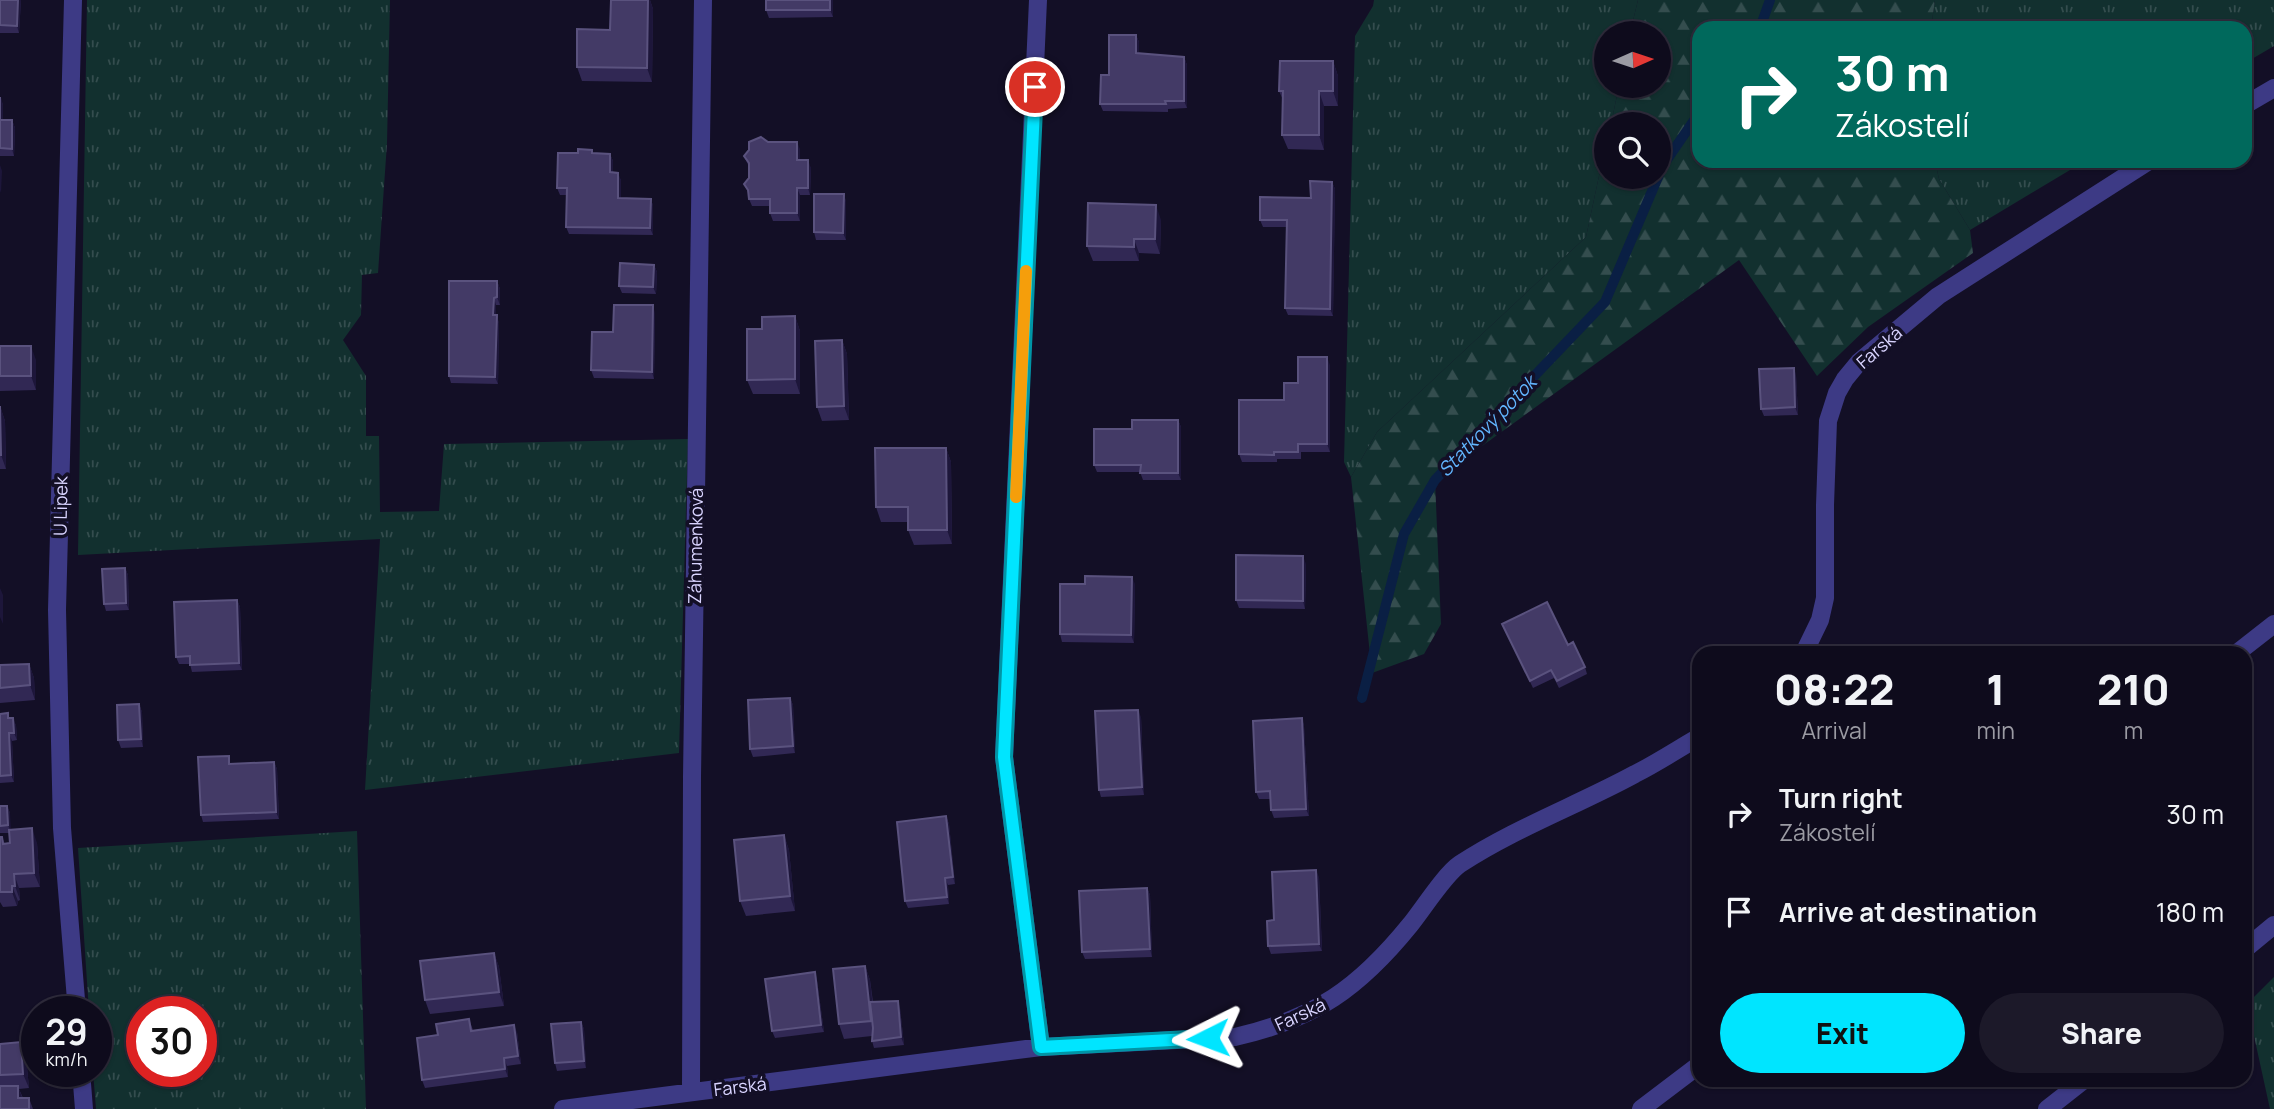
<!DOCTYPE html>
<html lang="en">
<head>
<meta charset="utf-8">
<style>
	:root { --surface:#0e0b1c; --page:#1c1929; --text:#f1f3f6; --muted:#9b9ba3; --line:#2e2b3b; --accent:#00e5ff }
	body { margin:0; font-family:Manrope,sans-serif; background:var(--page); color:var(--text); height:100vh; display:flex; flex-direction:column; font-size:26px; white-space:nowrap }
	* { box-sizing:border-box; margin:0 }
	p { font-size:23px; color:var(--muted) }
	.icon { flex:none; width:38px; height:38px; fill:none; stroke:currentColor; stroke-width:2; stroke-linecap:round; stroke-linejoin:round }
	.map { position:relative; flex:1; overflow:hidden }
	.details { position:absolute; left:1692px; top:646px; width:560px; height:441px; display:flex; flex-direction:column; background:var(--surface); border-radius:21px; box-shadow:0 2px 5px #0004,0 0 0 2px var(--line) }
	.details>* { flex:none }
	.guide { position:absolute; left:1692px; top:21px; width:560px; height:147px; border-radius:21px; box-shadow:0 2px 5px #0004,0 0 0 2px var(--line); background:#00695c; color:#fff; overflow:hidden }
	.needle { width:46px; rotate:87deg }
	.controls { position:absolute; left:1594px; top:21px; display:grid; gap:14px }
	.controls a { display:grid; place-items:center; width:77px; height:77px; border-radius:50%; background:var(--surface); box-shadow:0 2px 5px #0004,0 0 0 2px var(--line); font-size:35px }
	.speed { position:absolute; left:21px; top:996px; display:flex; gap:14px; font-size:35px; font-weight:700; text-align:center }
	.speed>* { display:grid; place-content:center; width:91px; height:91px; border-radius:50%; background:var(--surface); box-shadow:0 2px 5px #0004,0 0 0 2px var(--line); line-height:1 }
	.speed small { font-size:18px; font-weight:400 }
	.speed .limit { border:10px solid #d22; background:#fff; color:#111 }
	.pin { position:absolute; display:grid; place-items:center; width:60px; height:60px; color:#fff; margin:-30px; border:4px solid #fff; border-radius:50%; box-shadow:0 2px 7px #0007 }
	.me { position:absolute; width:77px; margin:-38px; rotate:267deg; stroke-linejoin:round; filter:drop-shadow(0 0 5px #0008) }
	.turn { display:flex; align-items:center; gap:24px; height:147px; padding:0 28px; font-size:32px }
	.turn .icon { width:91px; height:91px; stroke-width:2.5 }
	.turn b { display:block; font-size:49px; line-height:60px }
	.eta { display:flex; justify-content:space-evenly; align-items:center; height:119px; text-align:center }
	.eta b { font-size:42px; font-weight:800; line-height:49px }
	.cta { display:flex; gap:14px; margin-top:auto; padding:14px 28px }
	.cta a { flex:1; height:80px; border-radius:42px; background:var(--accent); color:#111; font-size:28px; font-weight:800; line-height:80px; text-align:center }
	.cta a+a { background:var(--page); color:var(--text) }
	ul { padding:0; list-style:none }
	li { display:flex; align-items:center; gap:21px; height:98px; padding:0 28px }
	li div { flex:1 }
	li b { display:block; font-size:26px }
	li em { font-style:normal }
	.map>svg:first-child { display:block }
</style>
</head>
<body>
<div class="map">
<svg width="2274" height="1109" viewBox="0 0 2274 1109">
	<defs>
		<pattern id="grass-tufts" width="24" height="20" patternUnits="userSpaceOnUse" patternTransform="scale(1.75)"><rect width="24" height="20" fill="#12302f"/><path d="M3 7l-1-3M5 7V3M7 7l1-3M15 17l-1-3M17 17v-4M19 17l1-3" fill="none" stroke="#344d4e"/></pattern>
		<pattern id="forest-firs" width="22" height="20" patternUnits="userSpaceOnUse" patternTransform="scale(1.75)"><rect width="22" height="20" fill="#12302f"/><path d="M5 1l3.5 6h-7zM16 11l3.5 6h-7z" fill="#344d4e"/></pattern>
	</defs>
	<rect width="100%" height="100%" fill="#130f26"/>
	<path fill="url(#grass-tufts)" fill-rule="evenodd" d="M87 0H390L387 143 378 273 362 275 361 315 343 340 366 376V436H379L380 512 439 511 444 444 688 439 679 753 365 790 380 539 78 555Z
		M1374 0H1638L1630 33H1606V86H1619L1611 124H1606V143L1586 237 1377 432 1351 477 1344 462 1355 36 1373 6Z
		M1935 0H2274V46L2245 63V28H1931Z
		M1935 161H2085L1970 230 1939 179Z
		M357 831 366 1109H96L93 1071H96V1012L89 1011 78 848ZM142 1012H201V1071H142Z
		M2274 977V1109H2270L2247 1004Z"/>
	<path fill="url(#forest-firs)" d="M1638 0H1935L1931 28H1699V161H1935L1939 179 1970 230 1973 253 1868 327 1817 376 1739 260 1435 480 1441 624 1424 654 1372 673 1351 477 1377 432 1586 237 1606 143V177H1659V124H1611L1619 86H1659V33H1630Z"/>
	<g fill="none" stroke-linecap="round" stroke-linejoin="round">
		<path stroke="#0a1f44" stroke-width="10" d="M1760 28 1770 0
			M1659 175 1664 164 1699 113
			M1362 698 1404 534 1435 480 1605 302 1658 177"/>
		<path stroke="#3d3a85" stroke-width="18" d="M73 0 57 610 62 828 77 1012
			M1038 0 1004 757 1041 1047
			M2245 105 2274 88
			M1804 653 1820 620 1825 598V505L1828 421 1837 393 1845 379 1859 362 1938 296 2149 161
			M2237 653 2274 624
			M81 1071 84 1109
			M691 1092 692 777 703 0
			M563 1109 1041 1047 1235 1037C1315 1019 1359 988 1410 925 1423 909 1445 874 1460 864 1515 828 1578 805 1635 774 1657 763 1678 749 1699 737
			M1641 1109 1699 1065"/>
		<path stroke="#3d3a85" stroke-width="18" d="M2245 949 2274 925
			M2047 1109 2084 1080"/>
	</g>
	<path fill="#312854" d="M0 0H21L19 33H0Z
		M611 0H650L653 9 652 82 582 81 577 67 610 30Z
		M766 0H833V17L769 18 766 10Z
		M1136 35 1139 42V53L1184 57 1187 65V108L1168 109V112L1103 111 1100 104 1109 75Z
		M1333 61 1338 76V106H1324V150L1288 149 1282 135 1283 100 1279 91Z
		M0 97 3 105V120H12L15 128 14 156H0Z
		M768 142 800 149V160L811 168 810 195H800V221H773L770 213V206H752L749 199V194L744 184 749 178V167L744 156Z
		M593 153 610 154 613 161V172L621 180V198L651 199 653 206V235L569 234 566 227 567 195H560L557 188Z
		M1332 182 1335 189 1333 316 1288 315 1285 308 1287 227H1263L1260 220 1311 198Z
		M844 194 846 202V240H816L814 232Z
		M1161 220 1160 254 1139 253V261H1093L1087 246Z
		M654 265 657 272 656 294 622 293 619 286Z
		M497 281 500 289V305H496V315L499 323 498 384 451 383 449 376Z
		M655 313 654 379 594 378 591 370Z
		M795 316 800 331V394H753L747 380 762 329Z
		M842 340 847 354 849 420 822 421 817 407Z
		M0 346 36 360V390L0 391Z
		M1330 365V452H1301V459H1277V462H1242L1239 454 1298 383Z
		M1796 375 1798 415 1764 416 1761 409Z
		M0 406 5 421 6 469H0Z
		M1178 420 1181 427V480H1143L1140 472H1097L1094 465Z
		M946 448 951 462 952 544 914 545 908 530V522H881L876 507Z
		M1306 564 1305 609 1239 608 1236 600Z
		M125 568 128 575 129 610 106 611 104 604Z
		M1135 584 1134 643 1062 642 1060 634Z
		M237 600 240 607 242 670 192 672 190 664H179L176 657Z
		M1502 624 1568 645 1585 667 1587 674 1559 688 1554 678 1533 688Z
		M29 664 34 678 35 700 0 703V665Z
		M790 698 793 705 795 753 753 757 750 749Z
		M139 704 142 712 143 747 121 748 118 740Z
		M0 714 10 718 16 725 17 740 12 741 14 782 0 783Z
		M1141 717 1144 795 1101 797 1099 790Z
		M1302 718 1304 726 1309 816 1274 818 1271 810 1270 799H1259L1256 792Z
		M274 762 277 769 279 819 203 822 201 815 232 764Z
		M0 806H7L10 813V830L37 843 40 887 19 888 20 900 18 901 17 906 3 907 0 902V837H2L5 844 10 843V833H0Z
		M946 816 949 824 955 884 948 885 949 904 908 908 905 901Z
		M784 835 789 850 795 911 746 916 740 901Z
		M1319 877 1322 951 1271 954 1268 946 1274 920Z
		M1147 888 1150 895 1152 957 1085 959 1082 952Z
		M494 953 499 967 504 1006 430 1014 425 1000Z
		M865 966 870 980 873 1002 900 1008 904 1045 874 1048 872 1041V1036L844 1039 839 1024Z
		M815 972 817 980 824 1032 775 1038 772 1031Z
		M469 1019 473 1030 517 1032 521 1064 507 1066 508 1077 425 1088 422 1080 438 1035Z
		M581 1022 584 1029 586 1068 557 1071 555 1063Z
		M21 1042 26 1057 29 1088 19 1089 23 1098H29L33 1109H0V1044Z"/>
	<path fill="#1d163a" d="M18 0H21L19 33 17 26Z
		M648 0H650L653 9 652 82 647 68Z
		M830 0H833V17L830 10Z
		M1136 35 1139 42V61L1136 53Z
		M1184 57 1187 65V108L1184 101Z
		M1333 61 1338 76V106L1333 91Z
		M1319 91 1324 106V150L1319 135Z
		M1 97 3 105V127L0 120Z
		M12 120 15 128 14 156 12 149Z
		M797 142 800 149V168L797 160Z
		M610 154 613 161V180L610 172Z
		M808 160 811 168 810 195 808 188Z
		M0 165 2 171 1 193 0 190Z
		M618 173 621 180V205L618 198Z
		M1332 182 1335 189 1333 316 1330 309Z
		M797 188 800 195V221L797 213Z
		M844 194 846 202V240L843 233Z
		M651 199 653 206V235L650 228Z
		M1156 205 1161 220 1160 254 1155 239Z
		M1134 239 1139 253V261L1134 247Z
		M654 265 657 272 656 294 653 287Z
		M497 281 500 289V305L497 297Z
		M494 298 496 305V323L493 315Z
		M653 305 655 313 654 379 652 372Z
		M497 315 499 323 498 384 495 377Z
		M795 316 800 331V394L795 379Z
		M842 340 847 354 849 420 844 406Z
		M31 346 36 360V390L31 376Z
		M1327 357 1330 365V452L1327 444Z
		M1794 368 1796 375 1798 415 1795 407Z
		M0 406 5 421 6 469 1 455Z
		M1178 420 1181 427V480L1178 473Z
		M946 448 951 462 952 544 947 530Z
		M1303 556 1306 564 1305 609 1303 601Z
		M125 568 128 575 129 610 126 603Z
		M1132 577 1135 584 1134 643 1131 635Z
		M0 588 3 595V624L0 617Z
		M237 600 240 607 242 670 239 663Z
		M29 664 34 678 35 700 30 685Z
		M790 698 793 705 795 753 793 746Z
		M139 704 142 712 143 747 141 739Z
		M1138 710 1141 717 1144 795 1142 787Z
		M13 718 16 725 17 740 14 733Z
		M1302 718 1304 726 1309 816 1306 809Z
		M9 733 12 741 14 782 11 775Z
		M274 762 277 769 279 819 276 812Z
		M7 806 10 813 11 833 8 825Z
		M946 816 949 824 955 884 953 877Z
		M32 828 37 843 40 887 34 873Z
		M784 835 789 850 795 911 790 896Z
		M1316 870 1319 877 1322 951 1319 944Z
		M14 874 19 888 20 900 15 886Z
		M945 878 948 885 949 904 947 897Z
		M12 886 18 901 17 906 12 892Z
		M1147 888 1150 895 1152 957 1150 949Z
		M494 953 499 967 504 1006 499 992Z
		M865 966 870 980 876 1036 871 1021Z
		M815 972 817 980 824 1032 821 1025Z
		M898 1001 900 1008 904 1045 901 1037Z
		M581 1022 584 1029 586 1068 584 1061Z
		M514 1025 517 1032 521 1064 518 1056Z
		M21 1042 26 1057 29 1088 23 1074Z
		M504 1058 507 1066 508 1077 505 1069Z
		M18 1086 23 1100 18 1098Z"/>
	<path fill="#433a66" stroke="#5a527e" stroke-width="2" d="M0 0H18L17 26 0 25Z
		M611 0H648L647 68 577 67V29L610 30Z
		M766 0H830V10H766Z
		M1109 35H1136V53L1184 57V101H1165L1166 104H1100L1101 75H1109Z
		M1280 61H1333V91H1319V135H1282L1283 91H1279Z
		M0 97V120H12V149L0 148Z
		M761 137 768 142H797V160H808V188H797V213H770V199H749L748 190 744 184 749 178V163L744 156 749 150V142Z
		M578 149 592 150V153L610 154V172L618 173V198L651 199 650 228 566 227 567 188H557L558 153H578Z
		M1310 181 1332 182 1330 309 1285 308 1287 220H1260V197L1311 198Z
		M814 194H844L843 233 814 232Z
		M1088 203 1156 205 1155 239H1134V247L1087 246Z
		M620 263 654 265 653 287 619 286Z
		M449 281H497V297L494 298 493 315H497L495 377 449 376Z
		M614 305H653L652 372 591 370 592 332H613Z
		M795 316V379L747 380V329H762V317Z
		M842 340 844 406 817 407 815 341Z
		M0 346H31V376H0Z
		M1298 357H1327V444H1298V452H1274V455L1239 454V400H1284V383H1298Z
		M1794 368 1795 407 1761 409 1759 369Z
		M0 406 1 455H0Z
		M1132 420H1178V473H1140L1141 465H1094V429H1132Z
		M875 448H946L947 530H908V507H876Z
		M1236 555 1303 556V601L1236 600Z
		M125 568 126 603 104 604 102 569Z
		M1085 576 1132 577 1131 635 1060 634V584H1085Z
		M237 600 239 663 190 665V656L176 657 174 602Z
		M1547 602 1568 645 1573 642 1585 667 1557 681 1551 670 1530 681 1502 624Z
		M29 664 30 685 0 688V665Z
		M790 698 793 746 750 749 748 700Z
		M139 704 141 739 118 740 117 705Z
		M1138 710 1142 787 1099 790 1095 711Z
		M8 713V718H13L14 733H9L11 775 0 776V714Z
		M1302 718 1306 809 1271 810 1270 791 1256 792 1253 721Z
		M229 756V764L274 762 276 812 201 815 198 757Z
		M0 806H7L8 825 0 826Z
		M946 816 953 877 945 878 947 897 905 901 897 822Z
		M32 828 34 873 14 874 15 886H12V892H0V837H2L3 844 10 843 9 830Z
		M784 835 790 896 740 901 734 840Z
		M1316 870 1319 944 1268 946 1267 921 1274 920 1272 872Z
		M1147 888 1150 949 1082 952 1079 891Z
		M494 953 499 992 425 1000 420 961Z
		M865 966 871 1021 839 1024 833 969Z
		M815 972 821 1025 772 1031 765 979Z
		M898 1001 901 1037 872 1041 873 1028 870 1002Z
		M469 1019 471 1031 514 1025 518 1056 504 1058 505 1069 422 1080 417 1038 438 1035 436 1024Z
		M581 1022 584 1061 555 1063 551 1024Z
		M21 1042 23 1074 0 1075V1044Z
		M0 1086H18V1098H29V1109H0Z"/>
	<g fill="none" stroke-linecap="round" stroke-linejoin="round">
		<defs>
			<path id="route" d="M1035 87 1004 757 1041 1047 1208 1038"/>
		</defs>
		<use href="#route" stroke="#0095a6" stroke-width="18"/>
		<use href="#route" stroke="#00e5ff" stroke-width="12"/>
		<path stroke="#f59e0b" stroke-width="12" d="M1016 497 1026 271"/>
	</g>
	<g text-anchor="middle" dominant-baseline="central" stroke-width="7" stroke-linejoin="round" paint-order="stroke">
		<g font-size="18" fill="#d9d4ff" stroke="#130f26">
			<text transform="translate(1879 347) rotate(-41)">Farská</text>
			<text transform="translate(60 506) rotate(-89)">U Lipek</text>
			<text transform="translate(695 546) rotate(-89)">Záhumenková</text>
			<text transform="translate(1300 1014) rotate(-25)">Farská</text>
			<text transform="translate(740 1086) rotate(-7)">Farská</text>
		</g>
		<g font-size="19" font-style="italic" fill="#62b6ff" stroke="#130f26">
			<text transform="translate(1487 426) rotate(-46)">Statkový potok</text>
		</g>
	</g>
</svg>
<div class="controls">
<a><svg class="needle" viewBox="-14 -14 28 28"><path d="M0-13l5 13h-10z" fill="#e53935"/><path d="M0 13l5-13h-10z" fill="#9b9ba3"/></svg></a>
<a><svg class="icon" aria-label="search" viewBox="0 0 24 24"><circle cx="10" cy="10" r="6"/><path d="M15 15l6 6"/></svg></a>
</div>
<div class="speed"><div>29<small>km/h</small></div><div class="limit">30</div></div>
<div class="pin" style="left:1035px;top:87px;background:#d93025"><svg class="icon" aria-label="arrive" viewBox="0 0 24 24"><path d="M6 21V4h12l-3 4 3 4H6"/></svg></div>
<svg class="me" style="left:1208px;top:1038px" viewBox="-20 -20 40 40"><path d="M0-17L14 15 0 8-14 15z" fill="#00e5ff" stroke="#fff" stroke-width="4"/></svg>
<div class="guide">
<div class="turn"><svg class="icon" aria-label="right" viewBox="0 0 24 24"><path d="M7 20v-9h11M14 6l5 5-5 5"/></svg><div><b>30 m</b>Zákostelí</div></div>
</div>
<section class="details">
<div class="eta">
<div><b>08:22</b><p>Arrival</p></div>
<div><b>1</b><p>min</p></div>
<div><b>210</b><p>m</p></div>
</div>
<ul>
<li><svg class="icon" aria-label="right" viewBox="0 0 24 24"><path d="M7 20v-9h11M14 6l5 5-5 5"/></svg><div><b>Turn right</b><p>Zákostelí</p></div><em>30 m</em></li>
<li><svg class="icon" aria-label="arrive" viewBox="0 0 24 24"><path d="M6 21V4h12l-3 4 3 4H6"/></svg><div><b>Arrive at destination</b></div><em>180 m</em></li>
</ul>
<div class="cta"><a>Exit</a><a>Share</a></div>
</section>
</div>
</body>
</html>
